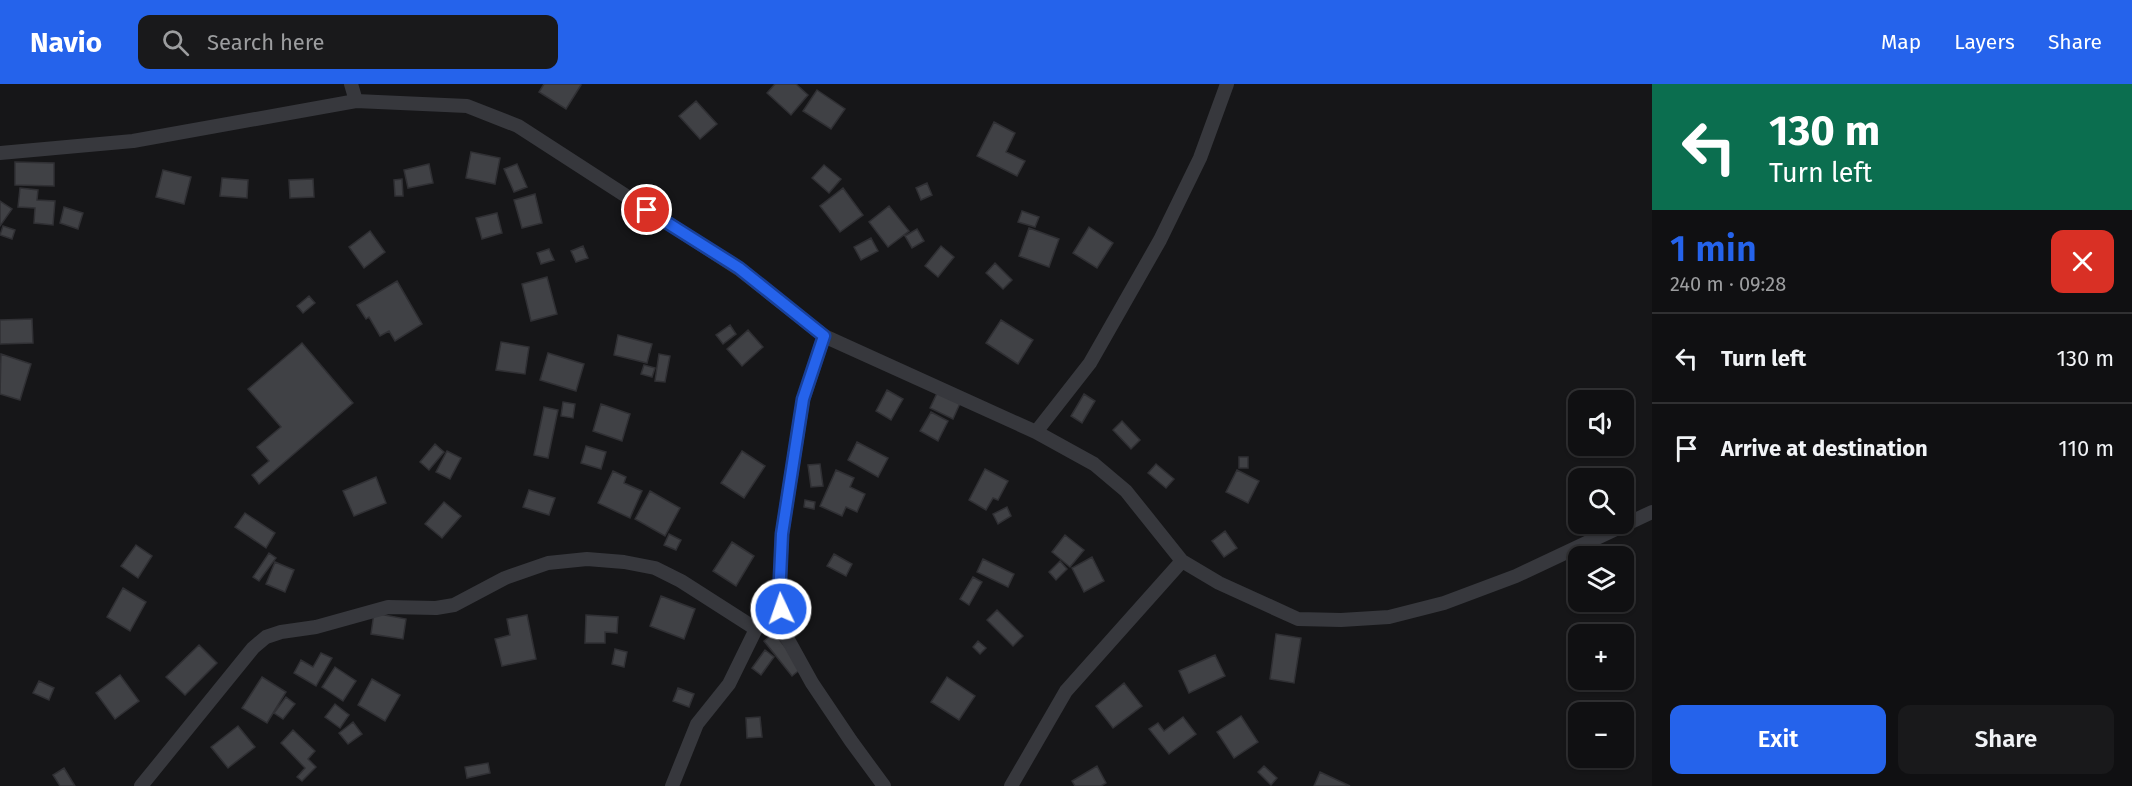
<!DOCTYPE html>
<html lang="en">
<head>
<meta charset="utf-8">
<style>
	:root { --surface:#101012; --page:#19191b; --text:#f1f3f6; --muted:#9c9d9f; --line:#303032; --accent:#2563eb }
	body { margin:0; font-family:"Fira Sans",sans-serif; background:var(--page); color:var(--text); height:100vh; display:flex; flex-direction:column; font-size:22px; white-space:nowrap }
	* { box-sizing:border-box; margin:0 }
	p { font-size:20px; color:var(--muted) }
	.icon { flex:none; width:33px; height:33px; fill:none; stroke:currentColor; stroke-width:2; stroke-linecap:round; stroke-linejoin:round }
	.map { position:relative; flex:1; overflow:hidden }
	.panel { display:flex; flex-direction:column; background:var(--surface); width:480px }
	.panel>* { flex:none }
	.banner { background:#0b6e4f; color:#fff; overflow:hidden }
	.fabs { position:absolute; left:1568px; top:306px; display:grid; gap:12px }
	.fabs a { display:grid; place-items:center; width:66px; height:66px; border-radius:12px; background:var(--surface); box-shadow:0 2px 4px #0004,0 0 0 2px var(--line); font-size:30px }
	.pin { position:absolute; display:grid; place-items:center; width:51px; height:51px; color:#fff; margin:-26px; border:3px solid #fff; border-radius:50%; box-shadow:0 2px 6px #0007 }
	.me { position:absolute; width:66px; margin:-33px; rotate:357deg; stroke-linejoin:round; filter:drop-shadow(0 0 4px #0008) }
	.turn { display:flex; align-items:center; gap:21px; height:126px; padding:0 18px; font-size:27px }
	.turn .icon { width:78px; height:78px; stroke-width:2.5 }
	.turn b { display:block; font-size:42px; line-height:51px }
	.round { display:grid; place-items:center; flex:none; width:63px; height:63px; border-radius:12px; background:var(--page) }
	.overview { display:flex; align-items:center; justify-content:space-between; height:102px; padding:0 18px }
	h1 { font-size:36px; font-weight:600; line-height:45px; color:var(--accent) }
	.primary-button { display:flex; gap:12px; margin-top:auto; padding:12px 18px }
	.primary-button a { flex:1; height:69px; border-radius:12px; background:var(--accent); color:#fff; font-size:24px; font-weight:600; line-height:69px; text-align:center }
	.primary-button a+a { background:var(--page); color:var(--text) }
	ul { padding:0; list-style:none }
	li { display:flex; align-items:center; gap:18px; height:90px; padding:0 18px; border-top:2px solid var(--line) }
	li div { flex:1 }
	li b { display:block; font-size:22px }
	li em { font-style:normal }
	header { display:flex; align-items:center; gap:36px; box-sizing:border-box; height:84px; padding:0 30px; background:var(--accent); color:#fff }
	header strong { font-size:28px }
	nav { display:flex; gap:33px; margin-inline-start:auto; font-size:21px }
	.search { width:420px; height:54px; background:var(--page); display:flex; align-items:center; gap:15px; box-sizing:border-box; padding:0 21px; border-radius:12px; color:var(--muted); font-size:22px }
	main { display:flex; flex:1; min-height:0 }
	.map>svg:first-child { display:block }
</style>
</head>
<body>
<header>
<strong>Navio</strong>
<div class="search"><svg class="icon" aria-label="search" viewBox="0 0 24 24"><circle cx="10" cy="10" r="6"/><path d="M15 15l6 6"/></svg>Search here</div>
<nav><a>Map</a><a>Layers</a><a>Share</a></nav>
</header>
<main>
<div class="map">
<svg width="1652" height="702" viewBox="0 0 1652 702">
	<rect width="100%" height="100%" fill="#161618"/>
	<path fill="#404145" stroke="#303034" stroke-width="1.5" d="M544 0H580L581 1 566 25 539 8Z
		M775 0H796L808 11 791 31 767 9Z
		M817 6 845 25 831 45 803 27Z
		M696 17 717 40 700 55 679 32Z
		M994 38 1015 49 1006 68 1025 77 1017 92 977 72Z
		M471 68 500 74 495 100 466 94Z
		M15 78 54 79V102L15 101Z
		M429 80 433 99 408 104 404 86Z
		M517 80 527 103 514 108 504 85Z
		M824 81 841 95 829 109 812 94Z
		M163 86 191 93 184 120 156 113Z
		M222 94 248 96 247 114 220 112Z
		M313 95 314 113 290 114 289 96Z
		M402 95 403 112H395L394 96Z
		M927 99 932 111 921 116 916 104Z
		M20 104 38 106 37 116 55 117 53 141 34 139 35 124 18 123Z
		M843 104 863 131 840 148 820 122Z
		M535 110 542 139 522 144 514 116Z
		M0 117 12 125 0 142Z
		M889 122 909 147 888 163 869 138Z
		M64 123 83 129 78 145 60 139Z
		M1022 127 1039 133 1035 143 1018 138Z
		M497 129 502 149 482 155 476 134Z
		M3 142 15 146 12 155 0 151Z
		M1089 143 1113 159 1097 184 1073 169Z
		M1029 144 1059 155 1049 183 1019 172Z
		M917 145 924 157 912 164 905 152Z
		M370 147 385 168 364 184 349 163Z
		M871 154 878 167 861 176 854 163Z
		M583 162 588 174 576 178 571 167Z
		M941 162 954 173 938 193 925 182Z
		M549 165 554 176 541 180 537 169Z
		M995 179 1012 196 1003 205 986 189Z
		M547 193 557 230 531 237 522 200Z
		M397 197 422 240 395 257 389 247 380 252 369 233 366 235 357 221Z
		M309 212 315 219 303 229 297 222Z
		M32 235 33 259 0 260V236Z
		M1001 236 1033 256 1018 280 986 259Z
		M730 241 736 250 723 260 716 251Z
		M748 246 763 263 742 282 727 265Z
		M618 251 652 260 647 279 614 271Z
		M501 258 529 263 525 290 496 286Z
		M302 259 353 319 259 400 252 391 269 377 257 363 281 343 248 305Z
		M548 269 584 280 576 307 540 296Z
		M1 270 31 280 20 316 0 310Z
		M659 270 670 272 665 298 655 297Z
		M644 281 655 284 652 293 641 290Z
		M939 305 962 315 953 335 930 324Z
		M887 306 903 315 891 336 876 327Z
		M1084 310 1095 317 1082 339 1071 332Z
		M563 318 575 320 573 334 561 332Z
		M601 320 630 330 622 357 593 347Z
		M544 323 558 326 548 374 534 371Z
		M931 328 948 337 938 357 920 347Z
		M1122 337 1140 356 1131 365 1113 346Z
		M857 358 888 374 878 393 848 376Z
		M435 360 444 368 429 386 420 378Z
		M586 362 606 368 601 385 581 379Z
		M447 367 461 374 450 395 436 388Z
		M742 367 765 382 744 414 721 399Z
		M1239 373H1248V384H1239Z
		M820 380 823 402 811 403 808 381Z
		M1156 380 1174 395 1166 404 1148 389Z
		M985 385 1008 397 998 416 993 414 986 426 969 416Z
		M836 386 854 394 850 403 865 410 857 428 846 423 842 432 820 422Z
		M1237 386 1259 397 1248 419 1226 408Z
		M613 387 626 393 624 399 642 407 630 434 598 419Z
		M376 393 386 419 354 432 343 407Z
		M529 406 555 414 549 431 523 423Z
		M650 407 680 424 665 452 635 435Z
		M805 416 815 418 814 425 804 423Z
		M444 418 461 432 442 454 425 440Z
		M1007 423 1011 432 998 440 993 430Z
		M245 429 275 449 266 464 235 443Z
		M1225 447 1237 464 1224 473 1212 457Z
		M669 450 681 456 676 466 664 461Z
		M1065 451 1084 466 1070 483 1052 468Z
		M732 458 754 472 736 502 713 487Z
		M136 461 152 472 138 494 121 482Z
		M269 469 276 474 259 497 253 493Z
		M834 470 852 480 846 492 827 482Z
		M1092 473 1104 497 1084 508 1072 484Z
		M983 475 1014 490 1008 503 977 488Z
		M1060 477 1067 485 1056 496 1049 488Z
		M275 478 294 486 285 508 266 500Z
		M973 493 982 498 969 521 960 515Z
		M123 504 146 518 130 547 107 533Z
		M661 512 695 525 684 555 650 542Z
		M997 526 1023 552 1013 562 987 536Z
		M374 529 406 535 403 555 371 550Z
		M527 531 536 575 502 582 495 555 510 551 507 535Z
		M586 531 618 533 617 549 605 548V559H585Z
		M774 549 802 584 792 592 764 557Z
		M1276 550 1301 554 1294 599 1270 595Z
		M978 557 986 564 980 570 973 563Z
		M199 561 217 579 185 611 166 593Z
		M615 565 627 568 624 583 612 580Z
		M765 566 774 573 761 591 752 584Z
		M321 569 332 574 316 602 294 589 301 576 313 583Z
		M1215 571 1225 592 1189 609 1179 587Z
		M335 583 356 597 343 617 322 603Z
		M120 591 139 617 115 635 96 609Z
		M262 593 286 608 267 639 242 624Z
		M947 593 975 612 959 636 931 618Z
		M372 595 400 611 385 637 358 621Z
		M39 597 54 604 49 616 33 609Z
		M1124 599 1142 622 1113 644 1096 622Z
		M678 604 694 610 689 623 673 617Z
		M286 613 295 620 283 635 274 629Z
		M335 620 349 631 340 644 325 633Z
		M1241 632 1258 658 1234 674 1217 648Z
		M760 633 762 653 747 654 746 634Z
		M1183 633 1196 650 1169 670 1149 645 1158 639 1164 647Z
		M353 638 362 650 348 660 339 649Z
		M238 642 255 663 228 684 211 663Z
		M293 646 315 667 308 675 316 683 302 697 297 693 305 684 281 659Z
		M488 679 490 689 467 694 465 683Z
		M1097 682 1106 699 1101 702H1075L1072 697Z
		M1264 682 1277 694 1271 701 1258 688Z
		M64 684 75 702H60L53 691Z
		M1320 688 1350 702H1314Z"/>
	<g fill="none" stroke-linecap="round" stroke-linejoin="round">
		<path stroke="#37383d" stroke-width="14" d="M351 0 356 17
			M0 69 133 57 356 17 467 22 518 42 739 185 824 252 1036 348 1094 380 1126 407 1182 477 1219 499 1298 535 1341 536 1389 533 1444 519 1516 492 1652 428
			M824 252 803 316 782 450 779 515 786 552 812 599 851 657 884 702
			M1036 348 1090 279 1160 156 1200 74 1227 0
			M141 702 253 564 266 553 281 548 316 543 388 523 436 524 454 521 505 494 548 479 587 475 624 478 655 484 681 497 756 545
			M672 702 697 640 729 600 756 545 781 525
			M1011 702 1066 607 1182 477"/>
	</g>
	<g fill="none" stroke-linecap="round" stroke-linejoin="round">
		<defs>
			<path id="route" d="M647 126 739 184 824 252 803 315 782 450 779 515 781 525"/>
		</defs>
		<use href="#route" stroke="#184099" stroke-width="15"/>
		<use href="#route" stroke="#2563eb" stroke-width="10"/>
	</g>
</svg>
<div class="fabs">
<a><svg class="icon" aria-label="sound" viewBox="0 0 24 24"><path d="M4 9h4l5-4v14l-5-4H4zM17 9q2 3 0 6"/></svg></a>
<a><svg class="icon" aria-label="search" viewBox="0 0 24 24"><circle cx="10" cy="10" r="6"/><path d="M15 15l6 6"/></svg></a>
<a><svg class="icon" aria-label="layers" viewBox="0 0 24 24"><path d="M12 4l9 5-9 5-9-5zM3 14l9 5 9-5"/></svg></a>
<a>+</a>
<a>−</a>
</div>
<div class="pin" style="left:647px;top:126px;background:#d93025"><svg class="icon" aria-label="arrive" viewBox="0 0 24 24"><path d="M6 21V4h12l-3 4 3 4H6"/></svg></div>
<svg class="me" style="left:781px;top:525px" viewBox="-20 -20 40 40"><circle r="17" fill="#2563eb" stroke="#fff" stroke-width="3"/><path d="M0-11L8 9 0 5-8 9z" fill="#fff"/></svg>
</div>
<section class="panel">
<div class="banner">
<div class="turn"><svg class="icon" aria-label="left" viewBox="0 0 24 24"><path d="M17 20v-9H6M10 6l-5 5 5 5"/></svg><div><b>130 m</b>Turn left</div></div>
</div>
<div class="overview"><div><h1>1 min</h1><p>240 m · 09:28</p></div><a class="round" style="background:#d93025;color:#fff"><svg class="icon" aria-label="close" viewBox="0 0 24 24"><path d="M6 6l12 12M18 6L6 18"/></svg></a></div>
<ul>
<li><svg class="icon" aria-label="left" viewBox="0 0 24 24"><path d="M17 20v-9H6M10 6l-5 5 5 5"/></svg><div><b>Turn left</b></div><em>130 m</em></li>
<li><svg class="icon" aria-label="arrive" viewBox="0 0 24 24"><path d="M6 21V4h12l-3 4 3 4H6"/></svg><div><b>Arrive at destination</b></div><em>110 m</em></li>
</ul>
<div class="primary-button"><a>Exit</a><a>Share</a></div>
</section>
</main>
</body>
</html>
